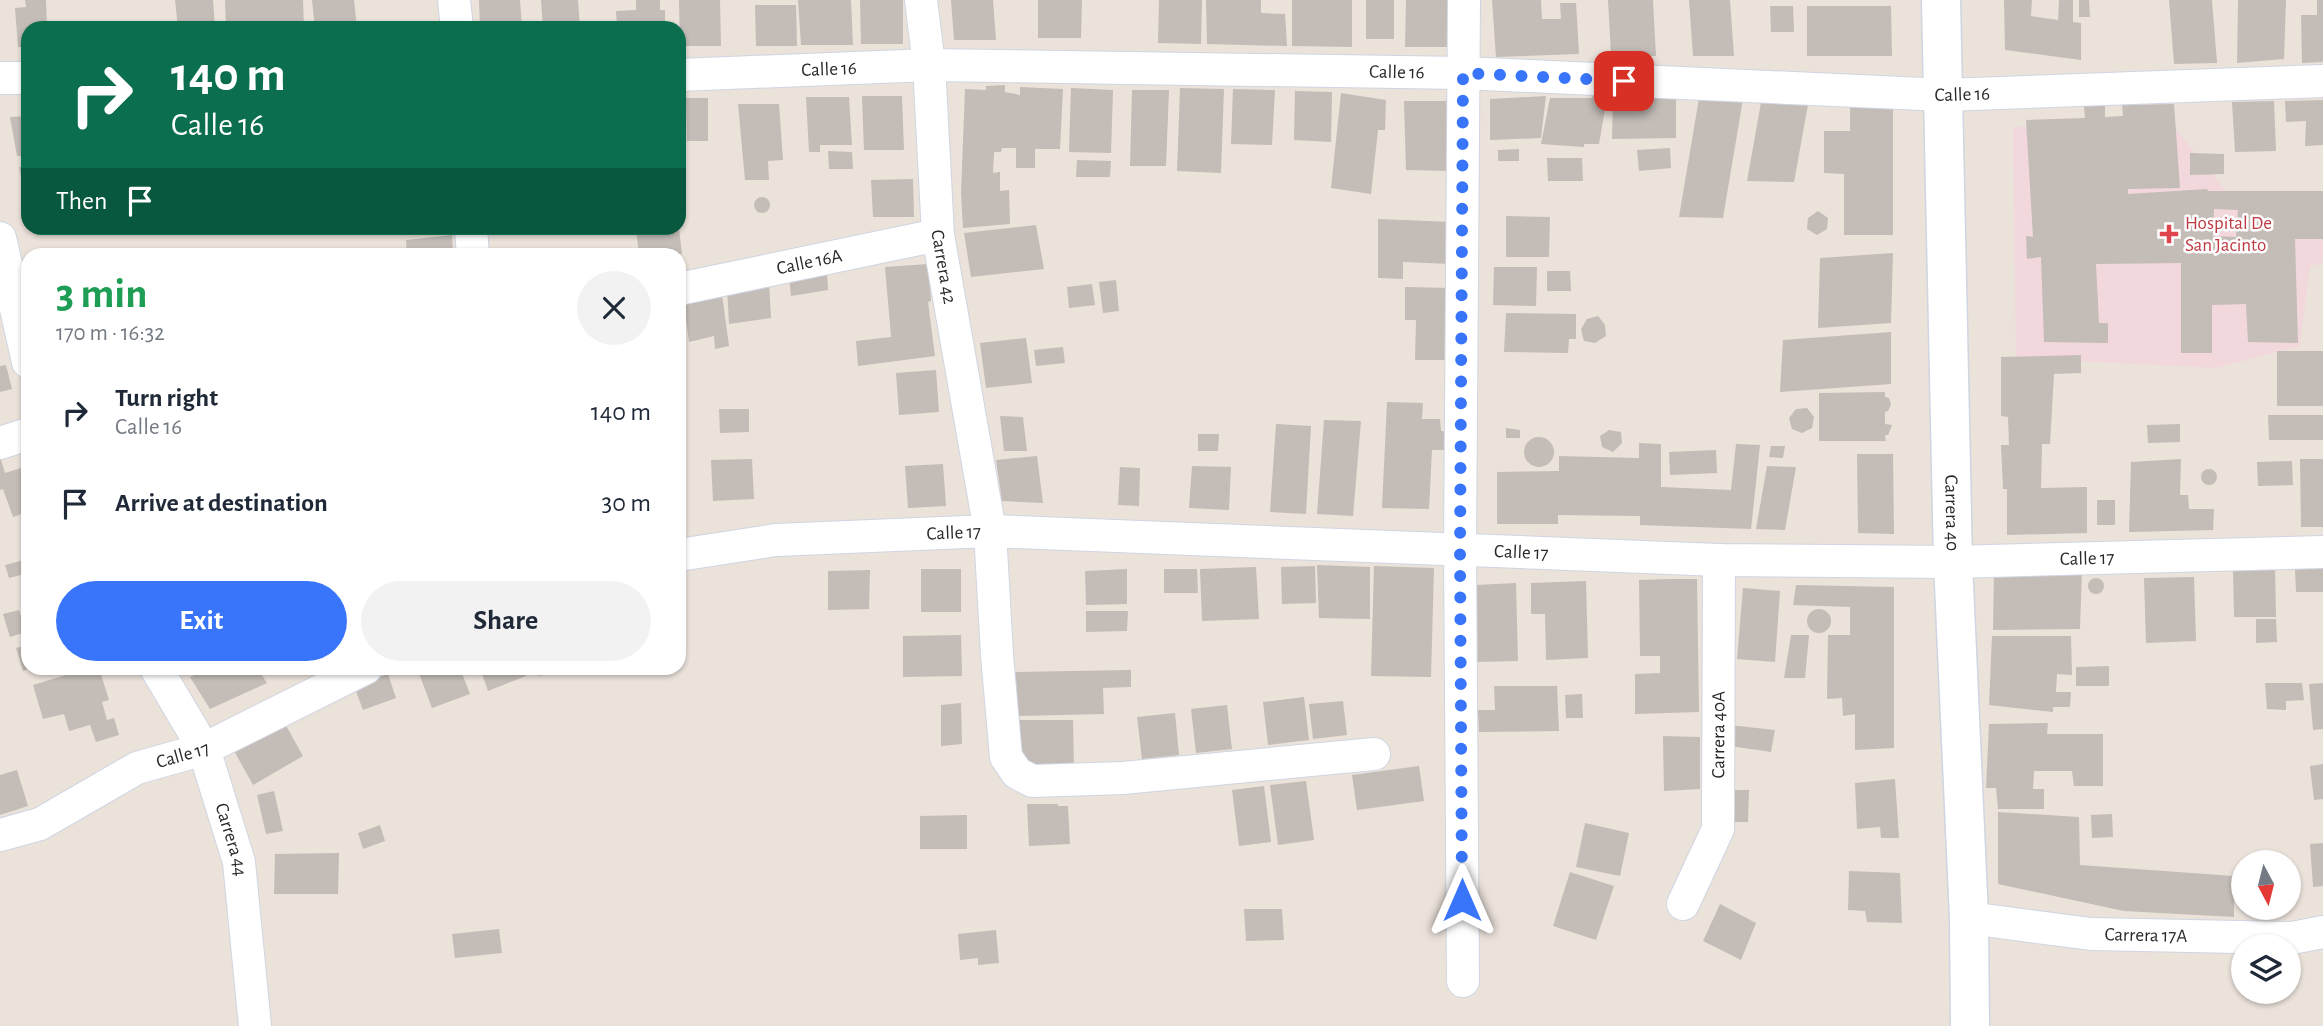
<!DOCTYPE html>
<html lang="en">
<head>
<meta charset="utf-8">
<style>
	:root { --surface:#fff; --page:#f2f2f3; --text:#1f2937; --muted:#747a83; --accent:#3975fa }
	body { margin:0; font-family:"Alegreya Sans",sans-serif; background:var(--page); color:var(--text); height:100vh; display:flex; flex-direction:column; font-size:26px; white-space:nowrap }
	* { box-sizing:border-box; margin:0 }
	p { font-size:23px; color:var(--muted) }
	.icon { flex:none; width:38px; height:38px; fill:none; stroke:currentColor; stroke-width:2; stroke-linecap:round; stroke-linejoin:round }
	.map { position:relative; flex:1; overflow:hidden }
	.sheet { position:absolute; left:21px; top:248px; width:665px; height:427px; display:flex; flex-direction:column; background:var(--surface); border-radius:21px; box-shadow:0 2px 5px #0004 }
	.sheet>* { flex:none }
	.top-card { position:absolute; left:21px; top:21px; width:665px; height:214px; border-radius:21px; box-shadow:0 2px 5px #0004; background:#0b6e4f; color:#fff; overflow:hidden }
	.needle { width:46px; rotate:173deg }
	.buttons { position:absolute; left:2231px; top:850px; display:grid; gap:14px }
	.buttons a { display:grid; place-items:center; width:70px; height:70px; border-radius:50%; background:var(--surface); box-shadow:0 2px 5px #0004; font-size:35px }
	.pin { position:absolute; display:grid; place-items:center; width:60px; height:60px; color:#fff; margin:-30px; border-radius:14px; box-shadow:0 4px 10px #0006 }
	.me { position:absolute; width:77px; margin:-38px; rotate:0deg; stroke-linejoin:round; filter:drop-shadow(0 0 5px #0008) }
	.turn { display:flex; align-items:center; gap:24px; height:147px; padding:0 35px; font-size:32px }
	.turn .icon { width:91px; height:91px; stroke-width:2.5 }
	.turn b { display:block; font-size:49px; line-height:60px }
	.then { display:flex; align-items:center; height:66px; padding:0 35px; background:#0003; gap:14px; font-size:26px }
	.round { display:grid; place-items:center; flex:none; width:74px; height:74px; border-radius:37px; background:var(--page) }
	.summary { display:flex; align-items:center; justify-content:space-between; height:119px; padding:0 35px }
	h1 { font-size:42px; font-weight:700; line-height:52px; color:#1e9e55 }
	.action { display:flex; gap:14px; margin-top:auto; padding:14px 35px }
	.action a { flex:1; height:80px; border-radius:42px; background:var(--accent); color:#fff; font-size:28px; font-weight:700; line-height:80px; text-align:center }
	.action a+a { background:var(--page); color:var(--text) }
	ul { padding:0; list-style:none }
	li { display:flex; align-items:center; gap:21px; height:91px; padding:0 35px }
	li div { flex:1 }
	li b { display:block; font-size:26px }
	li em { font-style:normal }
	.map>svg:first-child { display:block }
</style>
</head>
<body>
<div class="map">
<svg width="2323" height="1026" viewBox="0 0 2323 1026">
	<rect width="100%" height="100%" fill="#ebe2da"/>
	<path fill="#f2d7dc" d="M2172 124 2236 204 2323 193V263L2310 266 2300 346 2216 368 2016 358 2013 127Z"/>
	<path fill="#c3bcb7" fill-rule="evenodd" d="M25 0H46L47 28H28V47H18L15 8 26 7Z
		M175 0H213L215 28H178Z
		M225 0H303L304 28H226Z
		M312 0H354L357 28H315Z
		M479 0H520L522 28H480Z
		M541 0H578L580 28H543Z
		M636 0H660V10H665V28H617L616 11 636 10Z
		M679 0H720L721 46H680Z
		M798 0H851L853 45H801Z
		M860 0H903V44H861Z
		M951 0H993L996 40H954Z
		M1038 0H1082L1081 38H1038Z
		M1159 0H1202L1201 44 1158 43Z
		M1206 0H1261V13L1285 14 1287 46 1207 44Z
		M1292 0H1352V47L1292 46Z
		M1366 0H1394V39H1366Z
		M1406 0H1450L1448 47H1405Z
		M1492 0H1541L1542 19H1561L1560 3H1576L1579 54 1496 57Z
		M1608 0H1653L1656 56H1611Z
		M1689 0H1730L1734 56H1693Z
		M2004 0H2032L2031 16 2058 20 2059 0H2073V22L2081 23V60L2005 50Z
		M2079 0H2089L2090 17H2079Z
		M2169 0H2212L2217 63 2174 64Z
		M2238 0H2286L2284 59 2237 63Z
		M2317 0H2323V62L2302 63 2301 15H2317Z
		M755 5H796L797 46H756Z
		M1770 6H1793L1794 32H1771Z
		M1807 6H1891L1892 56H1807Z
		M1005 85V92L1020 95V87L1063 89 1060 149H1035V168H1016V148H1002L1001 152H994L993 173 1000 172V191L1009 190 1010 224 963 228 961 193 965 89 986 90V86Z
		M1071 88 1113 90 1111 153 1069 152Z
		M1180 88 1224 89 1221 173 1177 171Z
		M1233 89 1275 90 1272 145 1231 144Z
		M1132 90H1169L1166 166H1130Z
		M1295 91 1332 92 1331 142 1294 140Z
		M1341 93 1386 100 1385 130H1378L1371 194 1331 188Z
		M1593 95 1607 98 1599 144H1584V147L1541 144 1550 98H1592Z
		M862 96H902L904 150H864Z
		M1546 96 1541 138 1490 140V99Z
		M806 97H849L852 145H820V152H809Z
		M1676 97V138L1612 139 1613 98Z
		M1762 97 1809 99 1794 182 1747 181Z
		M686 98H708V141H687Z
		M1699 98 1743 99 1723 218 1679 217Z
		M1850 98 1893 99V235H1844V174L1824 173V131H1850Z
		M2323 100V145L2305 146 2306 121 2286 122 2285 101Z
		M1404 101H1447L1450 171 1406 170Z
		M2274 101 2276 151 2235 152 2232 102Z
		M738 104H779L783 160 768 161 769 180H745Z
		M2174 104 2180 188 2128 189V194L2207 189 2208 191H2323V239H2295L2298 343 2248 342 2246 304 2212 305V353H2181V263L2096 264 2099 323H2108V343L2044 342 2041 257 2027 259 2026 236 2033 237 2026 120 2085 118 2084 106 2105 105V117L2123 116 2122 105ZM2214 209 2238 210 2236 237 2213 236Z
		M28 116V156H17L10 117Z
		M1670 148 1671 168 1639 171 1637 150Z
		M1519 149V161H1498V150Z
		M828 151 852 152 853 169H829Z
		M2190 153 2224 154V174L2190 175Z
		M1547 158H1582L1583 181H1548Z
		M1077 160 1111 161 1110 177H1076Z
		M19 167H28V206H27Z
		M913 179 914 217H873L871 180Z
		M754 205a8 8 0 1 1 16 0a8 8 0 1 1-16 0Z
		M1818 211 1828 218 1827 229 1817 235 1807 229 1808 218Z
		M1506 216 1550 217 1549 257H1506Z
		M1378 219 1451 222V264L1403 262V279L1378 278Z
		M1036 225 1044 269 971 277 964 233Z
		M636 228H679L682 254 639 256Z
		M452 235 453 256H407L406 240Z
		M1893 253 1891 323 1818 328 1820 258Z
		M928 264 931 301 928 302 935 356 858 366 856 341 891 337 885 267Z
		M1494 267H1537L1536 306 1493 305Z
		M1547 271H1570L1571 291H1547Z
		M827 272 828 290 791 296 789 278Z
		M1116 280 1119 311 1103 313 1099 282Z
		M769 281 771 318 729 324 727 287Z
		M1092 284 1095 305 1069 308 1067 287Z
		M721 287 729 346 715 349 714 336 689 342 683 296Z
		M1405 287 1450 288V360H1415L1416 320H1405Z
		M1506 313 1576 314V339H1569L1568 353 1504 352Z
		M1598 316 1605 325 1606 336 1595 343 1584 341 1581 329 1587 319Z
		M1891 332V384L1780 392 1783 340Z
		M1026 338 1032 383 986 388 980 343Z
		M1063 347 1065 363 1036 366 1034 350Z
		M2277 351H2323V406H2277Z
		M2081 355V373L2054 374 2050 444H2042L2041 488 2087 487V533L2007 535V489H2003L2001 445H2009L2008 417 2001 416V357Z
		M6 365 12 389 0 392V366Z
		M936 370 939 412 899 415 896 373Z
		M1885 392V397L1889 398 1891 405 1888 411 1885 412V424L1892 425 1888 435H1885L1886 441H1819V393Z
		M1387 402 1423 403 1422 419H1440L1441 431 1448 432 1446 450H1432L1429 509 1382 508Z
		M1807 408 1814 417 1812 428 1802 433 1792 429 1789 418 1796 409Z
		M719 409H749V432L720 433Z
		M2268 415H2323V440H2269Z
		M1000 416 1023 417 1027 451H1004Z
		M1324 420 1361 421 1353 516 1317 514Z
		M1276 424 1311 426 1306 514 1270 512Z
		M2180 424V442L2148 443 2147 425Z
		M1506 428 1520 430V438H1506Z
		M1609 430 1621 432 1622 443 1613 452 1602 447 1600 436Z
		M1198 434H1219L1218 451H1198Z
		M1524 452a15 15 0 1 1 30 0a15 15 0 1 1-30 0Z
		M1639 443 1661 444V487L1731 490 1736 444 1760 445 1751 529 1640 525V516L1558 515V524H1497V472L1559 471V456L1639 458Z
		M1771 446H1785L1783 458 1769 457Z
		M1716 450 1717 473 1670 475 1669 452Z
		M1857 454H1893L1894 534 1858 533Z
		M1037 456 1043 503 1002 501 996 460Z
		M0 457 5 473 21 468 28 487V512L13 517 3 489 0 490Z
		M752 459 754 499 713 501 711 460Z
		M2181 459 2180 495H2188L2189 509H2214L2213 530 2129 532 2131 462Z
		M2300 459H2323V527H2301Z
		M2292 461 2293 485 2258 486 2257 462Z
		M943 464 946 506 908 508 905 466Z
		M1192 466 1231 467 1229 510 1189 508Z
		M1767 466 1796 467 1785 530 1756 529Z
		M1120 467 1140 468 1139 506 1118 505Z
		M2201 477a8 8 0 1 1 16 0a8 8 0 1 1-16 0Z
		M2097 500H2115V525H2097Z
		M28 559V573L9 578 5 565Z
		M1317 565 1370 567V619L1319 618Z
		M1315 566 1316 603 1282 604 1281 567Z
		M1374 566 1434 568 1431 677 1371 676Z
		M1256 567 1259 619 1202 621 1200 569Z
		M2233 568H2275L2276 617H2234Z
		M2295 568 2323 569V592H2296Z
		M921 569H961V612H921Z
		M1127 569V604L1086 605 1085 571Z
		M1164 569H1197L1198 593H1164Z
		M870 570 869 609 828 610V571Z
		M2082 570 2080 629 1993 630 1994 571Z
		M2194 577 2196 641 2146 643 2144 578Z
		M2088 586a8 8 0 1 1 16 0a8 8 0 1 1-16 0Z
		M1670 579H1697L1699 712 1635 714V674L1660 673V656H1640L1639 580Z
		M1586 581 1588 658 1546 660 1545 614H1531V583Z
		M1516 583 1518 661 1476 662 1475 585Z
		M1796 585 1894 587V748L1855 750V714L1843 716 1842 698 1827 699 1828 635H1850V607L1793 605Z
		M1743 588 1780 591 1775 662 1737 659Z
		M1807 621a12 12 0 1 1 24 0a12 12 0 1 1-24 0Z
		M19 610 26 632 10 637 3 614Z
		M1086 611H1128L1127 631 1086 632Z
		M2256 619H2276L2277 642 2256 643Z
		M961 635 962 676 903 677V636Z
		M1791 635H1809L1805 678H1784Z
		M1992 636H2071L2072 675 2057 674 2056 692H2071L2070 707H2053V712L1989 705Z
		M28 645V669L23 671 16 648Z
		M2109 666V686H2076V667Z
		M89 668H99L109 700 102 702 107 720 114 718 119 735 96 742 90 725 69 731 64 714 43 719 33 685Z
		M208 668H257L267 683 210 709 190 677Z
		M417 668H460L470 694 432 708Z
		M480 668H524L526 676 488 691Z
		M537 668H567V670L539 676Z
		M1131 670V687L1103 688 1104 714 1015 716 1014 672Z
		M388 674 396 698 363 710 354 686Z
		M2265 683H2302L2304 700 2286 701V710L2267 709Z
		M2323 683V729L2313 730 2309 684Z
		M1494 686H1557L1559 731 1479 732 1478 710H1495Z
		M1582 694 1583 718H1566L1565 695Z
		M1304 697 1309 740 1268 745 1263 702Z
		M1343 701 1347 735 1313 739 1309 704Z
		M961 703 962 744 941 746V705Z
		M1227 705 1232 749 1196 753 1191 709Z
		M1175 713 1179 755 1142 759 1137 717Z
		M283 720 303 756 253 785 233 749Z
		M1015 720H1073L1074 767H1016Z
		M2048 723 2047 734H2103V786H2074L2072 771H2034L2033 789H2044V809H1998L1996 788H1986L1989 724Z
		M1729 725 1775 730 1771 752 1730 746Z
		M1663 736 1700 737V789L1664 791Z
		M2323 764V799L2314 800 2310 766Z
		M1419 766 1424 801 1357 810 1352 775Z
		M17 770 28 806 0 815V775Z
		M1895 779 1899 838H1881L1880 827 1857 829 1855 783Z
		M1306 781 1314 840 1278 845 1270 785Z
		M1264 786 1271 842 1239 846 1232 790Z
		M1729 790H1749L1748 822H1728Z
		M274 791 283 831 266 834 257 795Z
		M1027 804H1058V806H1068L1070 844 1029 846Z
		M1998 812 2079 817 2080 865 2234 876V917L2124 911 1998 884Z
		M2112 814 2113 837 2092 838 2091 815Z
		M967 815V849H920V816Z
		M1585 823 1629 833 1620 876 1576 867Z
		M380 825 385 841 363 849 358 833Z
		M2323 843V886L2313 887 2310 844Z
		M339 853 338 894H274L275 854Z
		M1849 871 1900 873 1902 923 1867 922 1865 911 1848 910Z
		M1570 872 1614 886 1596 940 1553 926Z
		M1720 904 1756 923 1741 960 1703 941Z
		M1244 909H1282L1284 940 1246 941Z
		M499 929 502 953 455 958 452 934Z
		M996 930 999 963 978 965V958L960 960 958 934Z"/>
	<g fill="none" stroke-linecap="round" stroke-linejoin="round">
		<defs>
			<g id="street">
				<path d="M454 0 457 28"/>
				<path id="s1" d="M921 0 929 65 938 235 990 531 997 655 1006 757 1017 773 1032 781 1123 778 1374 754"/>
				<path id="s2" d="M679 75 929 65 1463 73 1945 95 2323 81"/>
				<path d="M0 78H28"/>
				<path d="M471 228 473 256"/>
				<path d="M0 238 28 362"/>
				<path id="s3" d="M679 289 938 235"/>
				<path d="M0 443 28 434"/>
				<path id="s4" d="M679 555 776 540 990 531 1719 560 1953 562 2323 552"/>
				<path id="s5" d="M156 668 204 749 239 862 255 1026"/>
				<path id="s6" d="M0 835 40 824 137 768 204 749 366 668"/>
				<path id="s7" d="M1683 904 1718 829 1719 560"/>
				<path id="s8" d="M1969 918 2091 934 2292 938 2323 932"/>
				<path d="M1463 981 1460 550 1464 0"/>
			</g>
			<g id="secondary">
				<path id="s9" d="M1941 0 1953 562 1969 918 1970 1026"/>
			</g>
		</defs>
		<use href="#street" stroke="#cfd5e2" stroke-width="34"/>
		<use href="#secondary" stroke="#cfd5e2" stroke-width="41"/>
		<use href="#street" stroke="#fff" stroke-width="32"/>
		<use href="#secondary" stroke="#fff" stroke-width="38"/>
	</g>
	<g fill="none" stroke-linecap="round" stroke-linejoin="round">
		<path stroke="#3975fa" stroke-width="12" stroke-dasharray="0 21.6" d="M1462 900 1460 550 1463 73 1624 81"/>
	</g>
	<path fill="#e0444e" stroke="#fff" stroke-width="2.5" d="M2165.5 223.5h7v7h7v7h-7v7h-7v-7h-7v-7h7z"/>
	<g text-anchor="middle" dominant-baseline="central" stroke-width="5" stroke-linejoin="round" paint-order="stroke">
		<g font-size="19" fill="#292929" stroke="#fff">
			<text stroke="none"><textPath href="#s2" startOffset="150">Calle 16</textPath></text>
			<text stroke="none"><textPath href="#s2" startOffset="718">Calle 16</textPath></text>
			<text stroke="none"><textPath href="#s2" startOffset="1284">Calle 16</textPath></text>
			<text stroke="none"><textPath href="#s3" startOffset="133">Calle 16A</textPath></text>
			<text stroke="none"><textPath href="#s1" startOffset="268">Carrera 42</textPath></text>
			<text stroke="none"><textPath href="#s9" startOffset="513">Carrera 40</textPath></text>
			<text stroke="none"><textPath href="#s4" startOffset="276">Calle 17</textPath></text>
			<text stroke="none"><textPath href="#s4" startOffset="844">Calle 17</textPath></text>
			<text stroke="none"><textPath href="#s4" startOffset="1410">Calle 17</textPath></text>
			<text stroke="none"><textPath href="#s7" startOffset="177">Carrera 40A</textPath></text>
			<text stroke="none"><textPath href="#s6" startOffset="201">Calle 17</textPath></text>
			<text stroke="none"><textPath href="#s5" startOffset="189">Carrera 44</textPath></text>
			<text stroke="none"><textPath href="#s8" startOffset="178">Carrera 17A</textPath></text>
		</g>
		<g font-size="19" fill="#be3a42" stroke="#fff" text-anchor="start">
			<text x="2185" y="223">Hospital De<tspan x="2185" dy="22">San Jacinto</tspan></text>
		</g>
	</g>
</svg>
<div class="buttons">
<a><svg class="needle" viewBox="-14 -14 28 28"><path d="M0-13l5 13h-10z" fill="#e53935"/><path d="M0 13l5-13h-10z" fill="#747a83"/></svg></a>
<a><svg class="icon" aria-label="layers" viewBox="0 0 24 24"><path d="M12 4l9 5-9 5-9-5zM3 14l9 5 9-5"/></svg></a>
</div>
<div class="pin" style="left:1624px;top:81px;background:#d93025"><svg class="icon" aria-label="arrive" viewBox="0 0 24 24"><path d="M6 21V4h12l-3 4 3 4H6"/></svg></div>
<svg class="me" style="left:1462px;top:900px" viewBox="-20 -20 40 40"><path d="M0-17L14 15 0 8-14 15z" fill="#3975fa" stroke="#fff" stroke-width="4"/></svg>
<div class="top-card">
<div class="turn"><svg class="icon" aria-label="right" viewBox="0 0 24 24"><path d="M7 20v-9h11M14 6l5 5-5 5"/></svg><div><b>140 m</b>Calle 16</div></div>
<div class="then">Then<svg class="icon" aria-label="arrive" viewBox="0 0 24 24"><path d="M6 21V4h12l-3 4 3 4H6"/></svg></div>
</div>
<section class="sheet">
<div class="summary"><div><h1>3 min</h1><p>170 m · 16:32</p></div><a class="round"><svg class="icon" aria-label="close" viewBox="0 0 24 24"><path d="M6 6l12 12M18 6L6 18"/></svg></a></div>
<ul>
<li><svg class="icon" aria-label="right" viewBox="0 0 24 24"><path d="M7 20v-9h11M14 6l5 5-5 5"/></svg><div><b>Turn right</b><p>Calle 16</p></div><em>140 m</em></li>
<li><svg class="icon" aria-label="arrive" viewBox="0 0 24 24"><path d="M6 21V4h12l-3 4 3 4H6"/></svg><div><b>Arrive at destination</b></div><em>30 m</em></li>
</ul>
<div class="action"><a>Exit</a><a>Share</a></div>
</section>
</div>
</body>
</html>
